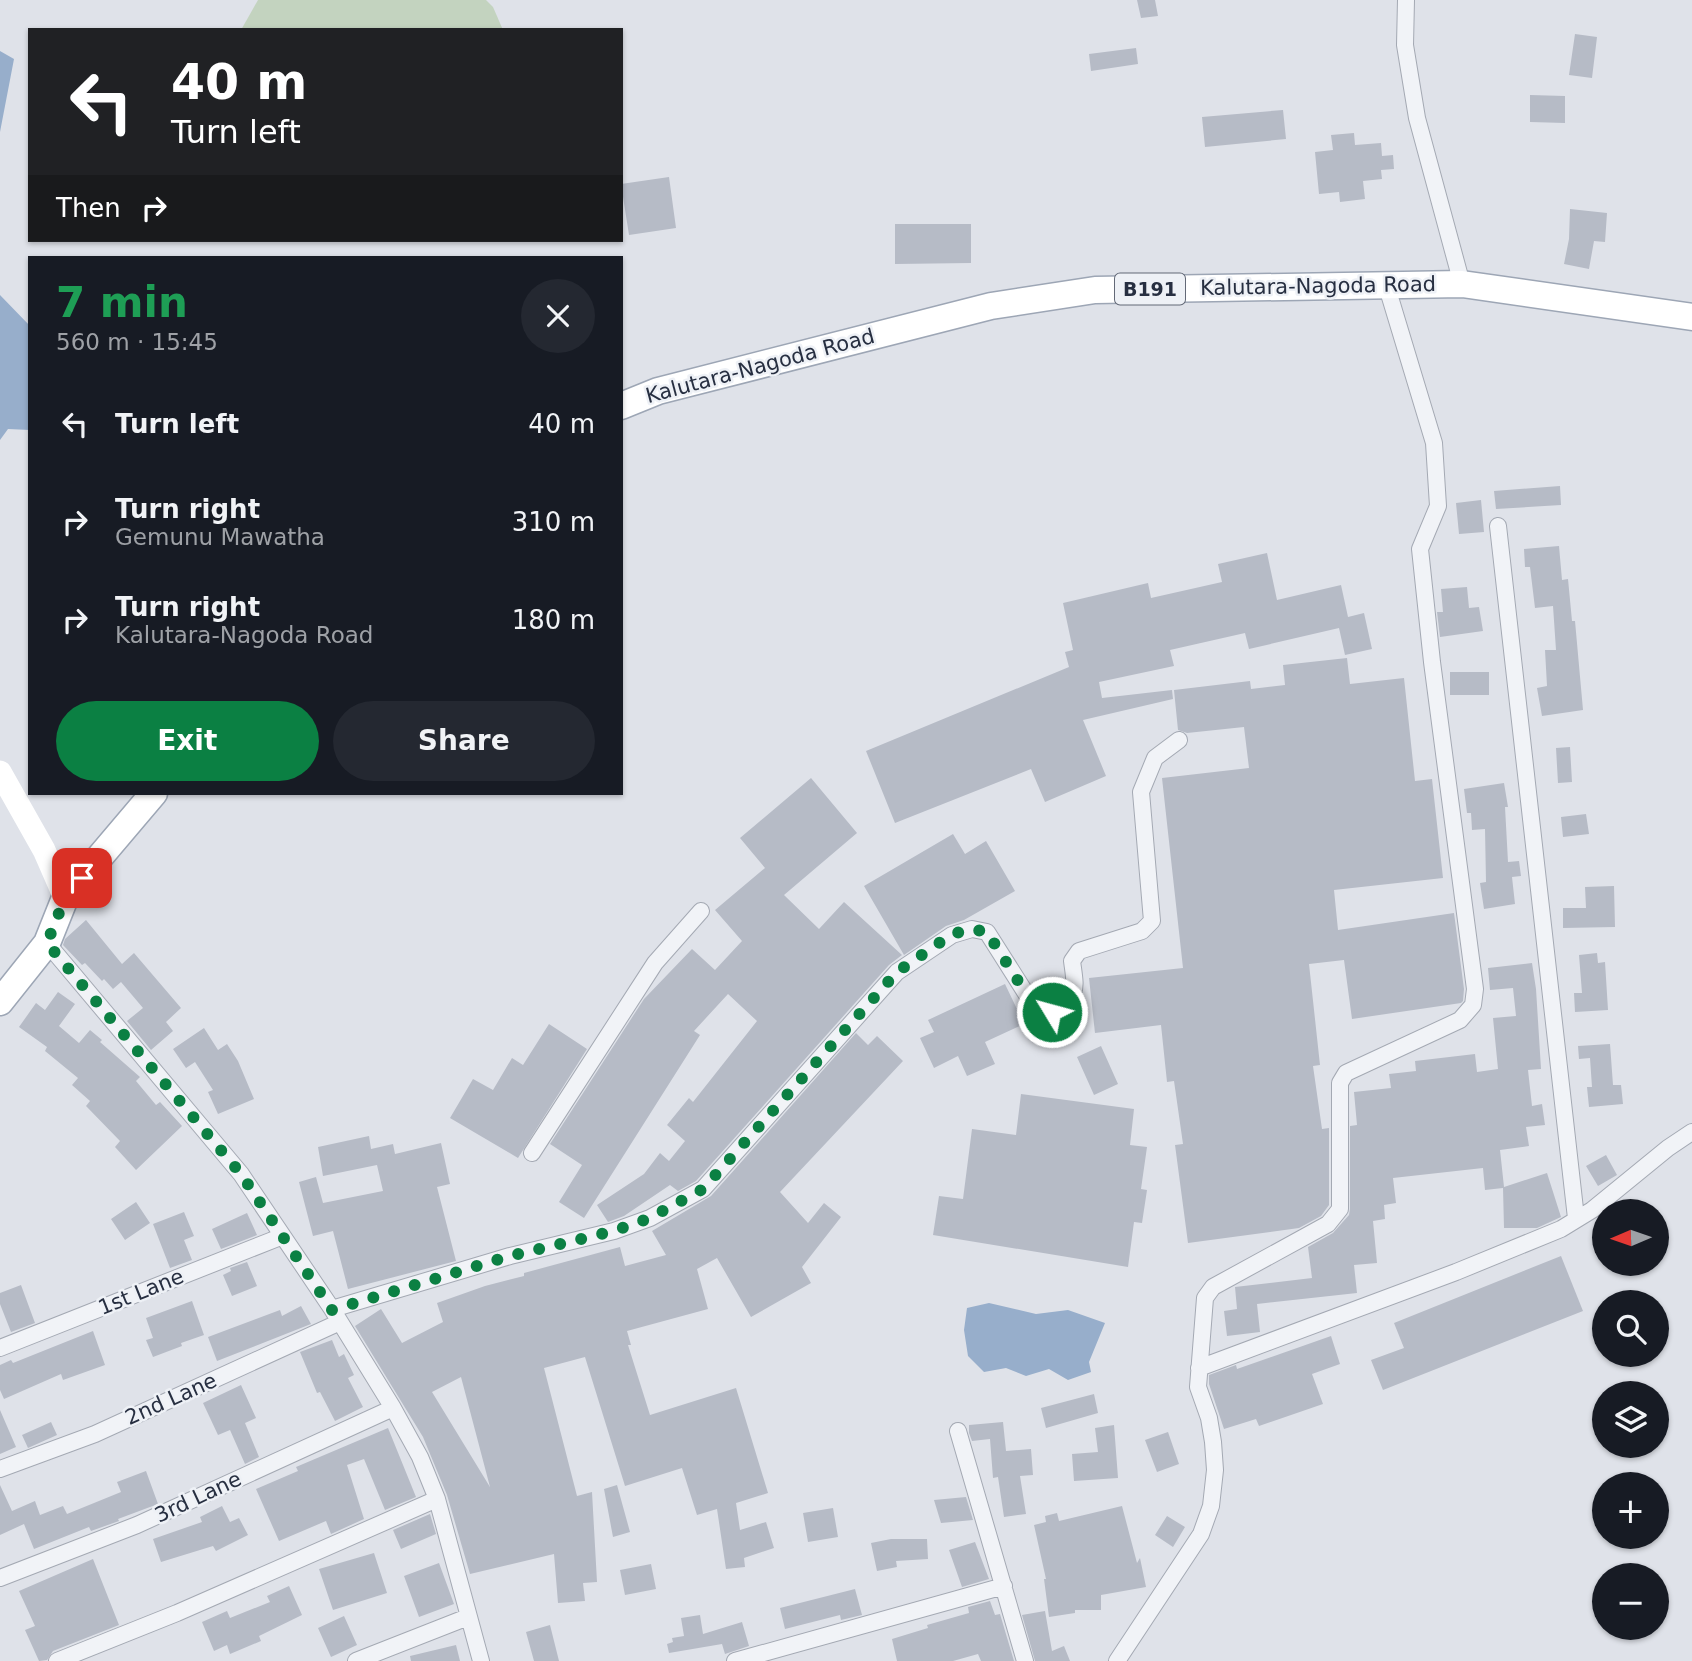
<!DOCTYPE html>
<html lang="en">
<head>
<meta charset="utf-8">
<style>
	:root { --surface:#171b24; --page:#242831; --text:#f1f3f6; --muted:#9ea1a6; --accent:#0b8043 }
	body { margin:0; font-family:"DejaVu Sans",sans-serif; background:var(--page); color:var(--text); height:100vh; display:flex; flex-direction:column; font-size:26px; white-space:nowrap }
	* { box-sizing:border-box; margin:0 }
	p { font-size:23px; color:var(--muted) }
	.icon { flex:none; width:38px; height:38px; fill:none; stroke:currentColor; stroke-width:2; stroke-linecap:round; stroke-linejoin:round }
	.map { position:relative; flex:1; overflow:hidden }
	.panel { position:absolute; left:28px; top:256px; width:595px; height:539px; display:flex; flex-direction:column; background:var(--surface); border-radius:0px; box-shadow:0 2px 5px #0004 }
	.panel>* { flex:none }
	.guide { position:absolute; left:28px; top:28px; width:595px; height:214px; border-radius:0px; box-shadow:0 2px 5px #0004; background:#202124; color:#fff; overflow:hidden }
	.needle { width:46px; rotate:268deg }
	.controls { position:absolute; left:1592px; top:1199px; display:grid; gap:14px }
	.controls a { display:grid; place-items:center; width:77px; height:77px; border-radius:50%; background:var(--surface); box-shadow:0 2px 5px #0004; font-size:35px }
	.pin { position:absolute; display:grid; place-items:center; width:60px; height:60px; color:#fff; margin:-30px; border-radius:14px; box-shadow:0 4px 10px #0006 }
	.me { position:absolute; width:77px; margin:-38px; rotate:307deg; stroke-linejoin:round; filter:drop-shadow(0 0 5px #0008) }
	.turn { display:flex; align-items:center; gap:24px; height:147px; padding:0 28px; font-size:32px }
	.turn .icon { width:91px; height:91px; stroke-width:2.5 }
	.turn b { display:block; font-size:49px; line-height:60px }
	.then { display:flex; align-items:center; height:66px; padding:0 28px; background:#0003; gap:14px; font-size:26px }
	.round { display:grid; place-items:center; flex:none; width:74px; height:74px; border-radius:37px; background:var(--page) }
	.headline { display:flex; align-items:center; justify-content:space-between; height:119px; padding:0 28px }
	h1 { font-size:42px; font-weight:700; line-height:52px; color:#1e9e55 }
	.cta { display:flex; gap:14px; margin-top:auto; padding:14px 28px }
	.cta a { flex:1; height:80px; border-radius:42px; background:var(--accent); color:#fff; font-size:28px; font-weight:700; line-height:80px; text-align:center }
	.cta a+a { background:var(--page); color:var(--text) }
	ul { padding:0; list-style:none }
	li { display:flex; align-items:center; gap:21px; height:98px; padding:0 28px }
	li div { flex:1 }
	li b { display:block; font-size:26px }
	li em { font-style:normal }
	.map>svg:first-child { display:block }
</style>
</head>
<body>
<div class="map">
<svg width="1692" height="1661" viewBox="0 0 1692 1661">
	<rect width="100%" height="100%" fill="#dfe2e9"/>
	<path fill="#c3d3bf" d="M258 0H486L493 7 503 30H241Z"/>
	<path fill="#97aecb" d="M0 51 14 59 0 132Z
		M0 295 30 326V430L8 429 0 440Z
		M989 1303 1036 1314 1068 1310 1105 1323 1089 1362 1091 1372 1068 1380 1049 1369 1026 1376 1006 1368 984 1372 968 1356 964 1330 967 1308Z"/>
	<path fill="#b6bbc6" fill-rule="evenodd" d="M1137 0H1155L1158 16 1141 18Z
		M1575 34 1597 37 1592 78 1569 75Z
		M1136 48 1138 64 1091 71 1089 54Z
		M1530 95 1565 96V123L1530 122Z
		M1283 110 1286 139 1205 147 1202 117Z
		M1354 133 1355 145 1381 143 1382 156 1393 155 1394 169 1381 170 1382 179 1363 181 1365 199 1340 202 1339 192 1319 194 1315 152 1333 150 1331 135Z
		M669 177 676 228 629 235 621 184Z
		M1570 209 1607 213 1605 242 1594 241 1589 269 1564 264 1569 239Z
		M895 224H971V263L895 264Z
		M1560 486 1561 505 1496 509 1494 491Z
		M1481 500 1484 532 1459 534 1456 503Z
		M1559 546 1562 580 1568 579 1572 621H1575L1583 710 1542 716 1537 688 1547 686 1545 650H1556L1553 606 1535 608 1530 567H1525L1524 549Z
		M1267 553 1277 600 1341 585 1348 617 1364 613 1372 649 1345 655 1339 628 1249 649 1245 633 1170 650 1174 666 1099 682 1102 698 1172 690 1173 699 1083 720 1106 776 1045 802 1031 769 895 823 866 751 1069 667 1065 652 1073 650 1063 603 1148 583 1151 598 1222 582 1218 564Z
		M1467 587 1469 608 1479 607 1483 631 1440 637 1437 612H1443L1441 589Z
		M1347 658 1350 684 1404 678 1415 781 1432 779 1443 878 1334 890 1338 930 1454 913 1464 989 1463 1001 1461 1003 1352 1019 1344 960 1309 964 1320 1065 1313 1066 1322 1129 1329 1128V1205L1321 1216 1299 1228 1188 1243 1175 1145 1183 1144 1174 1081 1167 1082 1161 1025 1095 1033 1089 978 1183 968 1162 778 1249 768 1244 727 1187 733 1178 730 1174 690 1250 681 1251 689 1285 685 1283 665Z
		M1450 672H1489V695H1450Z
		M1570 747 1572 782 1558 783 1556 748Z
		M811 778 857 833 784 895 819 929 844 902 902 955 889 965 696 1181 678 1191 670 1185 624 1216 608 1222 597 1205 644 1174 660 1153 669 1161 685 1141 667 1125 689 1098 693 1102 757 1021 728 994 694 1031 700 1035 584 1218 559 1202 582 1165 550 1144 644 999 692 949 715 970 742 941 715 910 765 868 740 838Z
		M1504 783 1508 807H1505L1508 862 1519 861 1521 876 1512 877 1515 904 1484 909 1480 883 1486 882 1485 829 1472 830 1471 813H1467L1464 789Z
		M1586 814 1589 834 1563 837 1561 817Z
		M953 834 965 854 986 841 1015 891 964 920 946 926 904 955 864 886Z
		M1614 886 1615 927 1563 928V908H1586L1585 887Z
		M86 920 122 964 134 953 181 1008 166 1022 173 1031 151 1050 127 1021 143 1008 121 982 113 989 104 979 102 981 85 963 82 965 63 945 65 939Z
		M1597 953 1598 963 1605 962 1608 1010 1575 1012 1574 993H1582L1579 955Z
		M1532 963 1536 989 1541 1069 1528 1070 1532 1106 1542 1104 1545 1125 1526 1127 1529 1146 1500 1150 1504 1187 1547 1173 1561 1217 1537 1228H1504L1503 1188 1485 1190 1483 1168 1393 1178 1396 1203 1384 1205 1385 1219 1373 1221 1377 1263 1354 1265 1357 1293 1257 1304 1260 1332 1227 1336 1224 1311 1237 1309 1235 1287 1312 1278 1308 1247 1333 1233 1349 1215 1350 1209V1126L1357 1125 1354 1092 1391 1088 1389 1074 1416 1071 1415 1061 1475 1054 1477 1072 1498 1069 1493 1018 1516 1016 1513 988 1490 990 1488 968Z
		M1005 984 1024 1024 985 1042 995 1064 967 1076 958 1056 934 1068 920 1038 934 1032 928 1020Z
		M58 992 75 1004 59 1026 79 1043 90 1030 102 1040 100 1042 140 1077 136 1081 156 1105 160 1102 182 1126 136 1170 115 1147 120 1141 86 1106 90 1101 72 1085 78 1078 45 1051 47 1047 19 1027 36 1003 45 1010Z
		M549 1024 587 1049 518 1158 450 1118 473 1079 493 1090 512 1058 523 1065Z
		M204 1028 218 1050 227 1044 238 1061 254 1099 218 1114 208 1092 213 1090 195 1062 186 1068 173 1049Z
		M856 1033 868 1045 877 1036 903 1061 780 1192 808 1223 824 1203 841 1217 802 1267 811 1283 751 1317 717 1258 697 1269 708 1309 627 1331 631 1345H628L650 1415 736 1388 768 1493 736 1503 740 1530 766 1522 774 1548 744 1558 745 1567 726 1569 717 1509 697 1515 682 1468 625 1486 585 1357 544 1368 577 1496 592 1492 597 1582 583 1583 585 1601 558 1603 554 1554 470 1574 447 1495 423 1437 355 1326 381 1309 402 1343 443 1322 437 1303 485 1286 524 1276V1273L620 1247 625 1266 666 1255 652 1231 711 1196ZM461 1377 490 1487 432 1392Z
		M1610 1044 1613 1085H1621L1623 1104 1589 1107 1587 1087H1592L1590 1058 1579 1059 1578 1046Z
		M1101 1046 1118 1084 1094 1095 1077 1057Z
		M1021 1094 1134 1109 1130 1145 1147 1147 1141 1189 1147 1190 1142 1223 1134 1222 1128 1267 933 1235 939 1196 963 1199 972 1129 1016 1135Z
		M369 1136 371 1149 393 1144 395 1154 441 1143 450 1184 437 1187 456 1261 348 1289 333 1231 313 1236 299 1182 316 1177 323 1203 383 1191 377 1165 323 1176 318 1147Z
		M1606 1155 1617 1175 1598 1186 1586 1166Z
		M136 1202 150 1223 125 1240 111 1219Z
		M184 1212 194 1236 184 1240 192 1260 170 1268 153 1224Z
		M247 1213 257 1235 221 1249 212 1229Z
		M1561 1256 1583 1311 1383 1390 1371 1360 1404 1348 1394 1323Z
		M247 1262 257 1286 232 1296 223 1275 231 1271 230 1268Z
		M21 1285 35 1323 11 1332 0 1304V1293Z
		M192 1301 204 1335 181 1343 182 1346 153 1357 146 1340 153 1338 146 1318Z
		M301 1306 311 1324 217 1361 208 1337 280 1310 282 1316Z
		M93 1331 105 1365 63 1380 61 1374 4 1399 0 1390V1365L11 1360 13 1363Z
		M1331 1336 1340 1364 1312 1374 1323 1404 1259 1426 1256 1419 1224 1429 1209 1384V1375L1236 1365 1237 1369Z
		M332 1340 339 1357 344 1354 354 1375 348 1378 363 1407 335 1421 320 1392 317 1393 300 1352Z
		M241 1385 256 1418 245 1423 259 1457 245 1464 230 1430 218 1435 203 1403Z
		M1094 1394 1098 1413 1046 1428 1041 1408Z
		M0 1410 16 1447 0 1454Z
		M51 1422 57 1435 28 1448 22 1435Z
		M1003 1422 1006 1451 1031 1449 1033 1475 1020 1476 1026 1514 1004 1517 998 1477 993 1478 990 1439 972 1441 969 1433V1425Z
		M1114 1425 1118 1478 1074 1481 1072 1454 1098 1452 1095 1428Z
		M388 1428 416 1497 385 1510 364 1459 347 1465 364 1519 331 1534 326 1521 279 1541 256 1489 298 1471 296 1467Z
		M1168 1432 1179 1464 1157 1472 1145 1440Z
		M146 1471 158 1504 118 1519 119 1521 91 1531 89 1527 34 1549 24 1524 0 1535V1485L12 1511 35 1501 40 1515 63 1506 67 1514 121 1492 117 1482Z
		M617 1485 630 1532 613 1537 604 1489Z
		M966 1497 973 1520 941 1523 934 1500Z
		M222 1506 230 1522 239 1518 248 1535 216 1551 213 1546 161 1562 153 1539 202 1522 200 1517Z
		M1122 1506 1137 1563 1140 1558 1146 1587 1101 1595V1610H1075V1613L1049 1617 1044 1579H1046L1034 1525 1046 1522 1045 1516 1057 1513 1059 1521Z
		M833 1508 838 1537 808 1542 803 1513Z
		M430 1514 436 1534 401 1549 393 1530Z
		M1167 1516 1185 1527 1173 1547 1155 1535Z
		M891 1539H927L928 1559 896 1561 897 1567 877 1571 871 1543Z
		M975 1542 989 1579 962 1587 949 1550Z
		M374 1553 387 1593 333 1610 319 1569Z
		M93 1559 119 1625 53 1651 47 1660 39 1661 25 1630 35 1626 19 1591Z
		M439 1563 454 1604 419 1617 404 1576Z
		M651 1564 656 1589 625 1595 620 1570Z
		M289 1586 302 1615 259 1636 261 1641 230 1654 227 1645 214 1651 202 1622 227 1611 230 1618 270 1602 267 1596Z
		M855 1589 862 1615 841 1620 840 1615 785 1629 780 1608Z
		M990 1601 995 1615 1000 1614 1014 1661H981L978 1654 953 1661H897L892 1639 928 1628 927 1625 969 1613 968 1607Z
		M1045 1611 1052 1651 1064 1646 1070 1661H1035L1022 1615Z
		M700 1615 703 1634 742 1622 749 1646 725 1654 722 1644 669 1653 667 1644 673 1642 672 1638 684 1636 681 1618Z
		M344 1616 357 1645 331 1657 318 1628Z
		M550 1625 559 1661H534L526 1632Z
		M456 1645 460 1661H411L410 1656Z"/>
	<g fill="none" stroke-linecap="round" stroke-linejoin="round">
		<defs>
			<path id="street" d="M1406 0 1405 45 1417 118 1462 284
				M1498 526 1576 1218
				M47 943 241 1174 332 1309 393 1408 420 1457 437 1499 481 1661
				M532 1153 655 963 701 911
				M332 1309 510 1256 614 1231 650 1218 703 1189 897 972 952 935 972 929 987 932 1032 1003 1052 1011C1079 996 1076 990 1072 961L1079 951 1142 931 1152 921 1141 792 1155 758 1179 740
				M0 1348 283 1236
				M1199 1368 1456 1272 1561 1229 1592 1210 1668 1148 1692 1132
				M958 1431 1025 1661
				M0 1469 95 1434 340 1322
				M0 1578 137 1525 393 1408
				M57 1661 177 1613 437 1499
				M356 1661 468 1617
				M735 1661 1004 1586
				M1117 1661 1201 1534 1211 1506 1215 1470 1213 1442 1209 1418 1198 1387 1205 1298 1213 1287 1328 1224 1340 1209V1083L1346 1073 1460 1020 1473 1005 1475 989 1432 662 1420 549 1438 506 1434 443 1386 284"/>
			<path id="primary" d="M621 406 658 391 991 306 1095 290 1462 284 1692 317
				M0 1002 47 943 65 898 154 793"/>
		</defs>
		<use href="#street" stroke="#a4a9b3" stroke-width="18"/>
		<use href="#primary" stroke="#9da6b5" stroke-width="29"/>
		<use href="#street" stroke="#f1f3f7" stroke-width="16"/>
		<path stroke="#fff" stroke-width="23" d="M0 772 44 850 65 898"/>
		<use href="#primary" stroke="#fff" stroke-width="26"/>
	</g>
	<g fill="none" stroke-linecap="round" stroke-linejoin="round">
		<path stroke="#0b8043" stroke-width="12" stroke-dasharray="0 21.6" d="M82 878 65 898 47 943 241 1174 332 1310 510 1256 614 1231 650 1218 703 1189 897 972 952 934 972 929 987 932 1032 1003 1052 1012"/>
	</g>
	<g text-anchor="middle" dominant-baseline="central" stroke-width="5" stroke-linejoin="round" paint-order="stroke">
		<rect fill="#eef1f6" stroke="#636977" stroke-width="2" x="1115" y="273.5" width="70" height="31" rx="5"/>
		<g font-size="19" font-weight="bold" fill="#272f41">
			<text x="1150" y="289">B191</text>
		</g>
		<g font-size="21" fill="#272f41" stroke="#eef1f6">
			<text transform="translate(1318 286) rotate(-1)">Kalutara-Nagoda Road</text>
			<text transform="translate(760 366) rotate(-15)">Kalutara-Nagoda Road</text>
			<text transform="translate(141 1292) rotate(-22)">1st Lane</text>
			<text transform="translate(171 1399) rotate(-24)">2nd Lane</text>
			<text transform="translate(198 1497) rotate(-25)">3rd Lane</text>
		</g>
	</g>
</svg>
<div class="controls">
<a><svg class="needle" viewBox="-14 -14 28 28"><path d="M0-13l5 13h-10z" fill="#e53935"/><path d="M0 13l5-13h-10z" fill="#9ea1a6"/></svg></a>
<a><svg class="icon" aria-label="search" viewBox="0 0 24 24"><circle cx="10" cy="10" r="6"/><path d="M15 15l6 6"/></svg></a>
<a><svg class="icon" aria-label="layers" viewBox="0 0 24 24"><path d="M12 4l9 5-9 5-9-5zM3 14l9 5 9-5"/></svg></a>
<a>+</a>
<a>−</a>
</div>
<div class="pin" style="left:82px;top:878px;background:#d93025"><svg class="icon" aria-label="arrive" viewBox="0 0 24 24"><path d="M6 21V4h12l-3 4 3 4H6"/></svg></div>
<svg class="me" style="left:1052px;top:1012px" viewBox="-20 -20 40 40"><circle r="17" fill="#0b8043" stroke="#fff" stroke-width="3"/><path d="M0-11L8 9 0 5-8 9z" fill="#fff"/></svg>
<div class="guide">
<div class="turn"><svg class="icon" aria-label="left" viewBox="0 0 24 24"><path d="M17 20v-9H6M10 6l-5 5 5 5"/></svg><div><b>40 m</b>Turn left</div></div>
<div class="then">Then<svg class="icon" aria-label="right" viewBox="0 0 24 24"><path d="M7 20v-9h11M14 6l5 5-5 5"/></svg></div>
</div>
<section class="panel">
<div class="headline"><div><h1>7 min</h1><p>560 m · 15:45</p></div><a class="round"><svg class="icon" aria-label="close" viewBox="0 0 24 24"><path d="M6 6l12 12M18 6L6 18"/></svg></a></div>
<ul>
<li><svg class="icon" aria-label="left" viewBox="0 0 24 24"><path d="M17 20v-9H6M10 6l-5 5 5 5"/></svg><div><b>Turn left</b></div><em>40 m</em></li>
<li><svg class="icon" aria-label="right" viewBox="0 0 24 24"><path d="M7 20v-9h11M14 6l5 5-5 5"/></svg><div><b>Turn right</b><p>Gemunu Mawatha</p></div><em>310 m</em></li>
<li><svg class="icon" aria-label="right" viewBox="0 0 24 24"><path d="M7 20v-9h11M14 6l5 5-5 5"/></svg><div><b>Turn right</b><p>Kalutara-Nagoda Road</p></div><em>180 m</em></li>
</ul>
<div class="cta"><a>Exit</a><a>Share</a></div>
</section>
</div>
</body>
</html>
